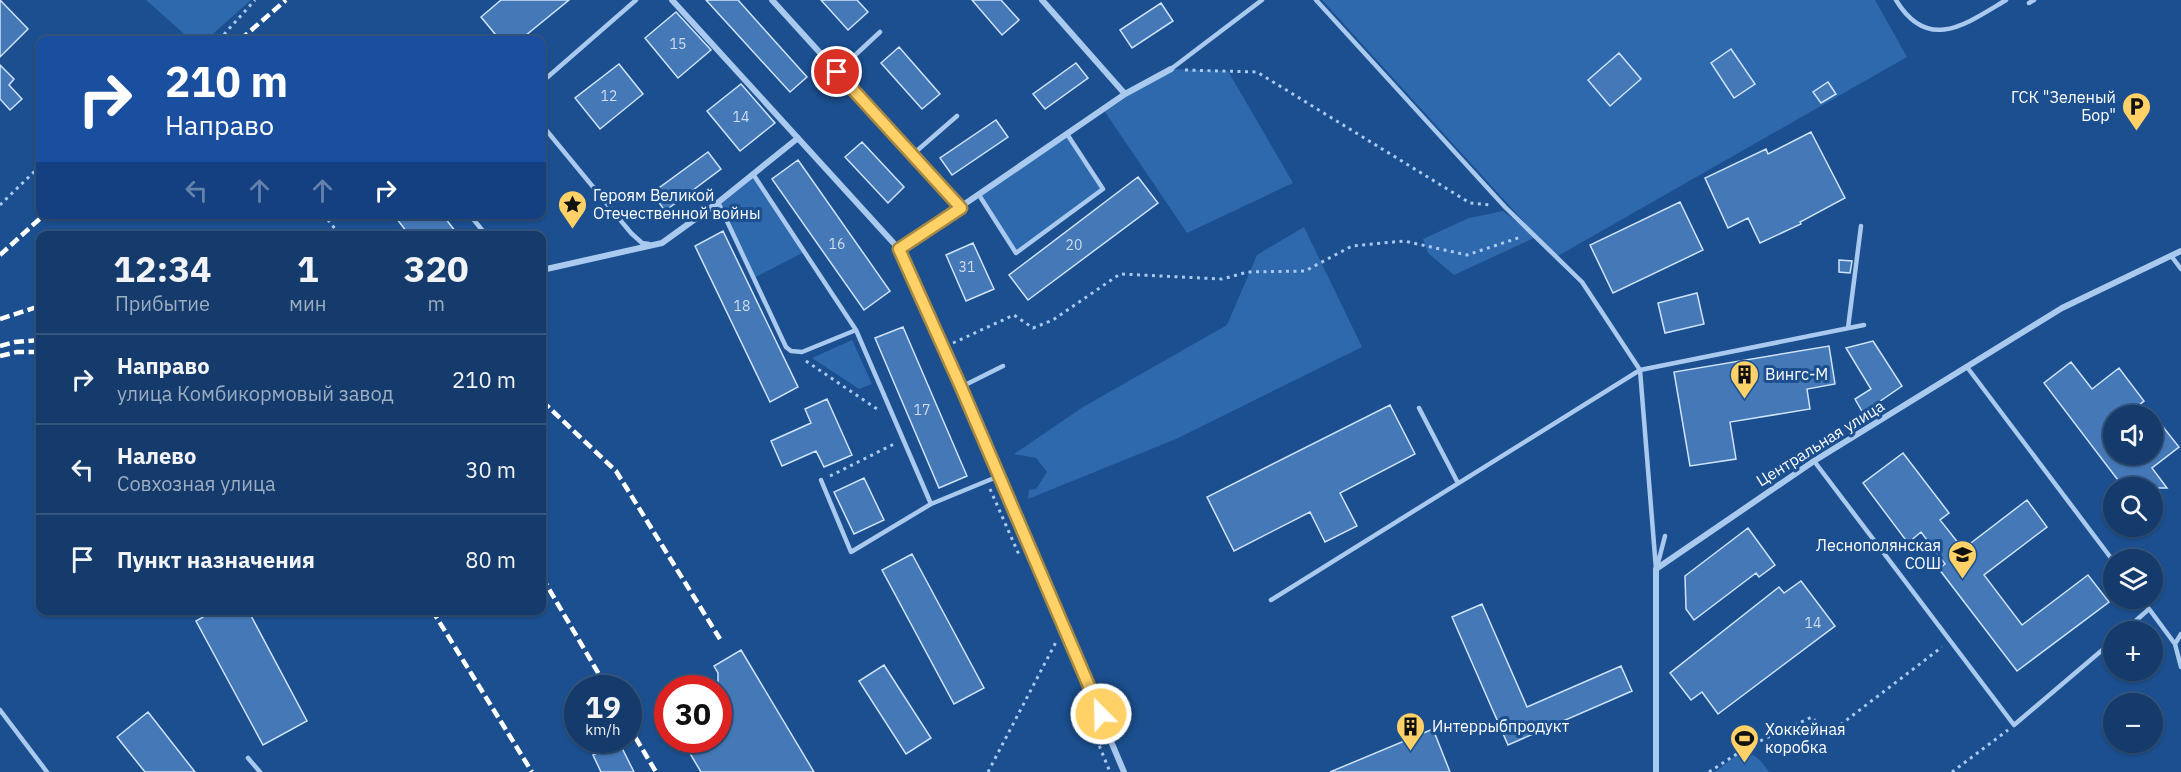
<!DOCTYPE html>
<html lang="ru">
<head>
<meta charset="utf-8">
<style>
	:root { --surface:#143b6b; --page:#1d4271; --text:#f1f3f6; --muted:#9dadc1; --line:#33557e }
	body { margin:0; font-family:"IBM Plex Sans",sans-serif; background:var(--page); color:var(--text); height:100vh; display:flex; flex-direction:column; font-size:22px; white-space:nowrap }
	* { box-sizing:border-box; margin:0 }
	p { font-size:20px; color:var(--muted) }
	.icon { flex:none; width:33px; height:33px; fill:none; stroke:currentColor; stroke-width:2; stroke-linecap:round; stroke-linejoin:round }
	.map { position:relative; flex:1; overflow:hidden }
	.drawer { position:absolute; left:36px; top:231px; width:510px; height:384px; display:flex; flex-direction:column; background:var(--surface); border-radius:12px; box-shadow:0 2px 4px #0004,0 0 0 2px var(--line) }
	.drawer>* { flex:none }
	.banner { position:absolute; left:36px; top:36px; width:510px; height:183px; border-radius:12px; box-shadow:0 2px 4px #0004,0 0 0 2px var(--line); background:#1a4fa0; color:#fff; overflow:hidden }
	.tools { position:absolute; left:2103px; top:405px; display:grid; gap:12px }
	.tools a { display:grid; place-items:center; width:60px; height:60px; border-radius:50%; background:var(--surface); box-shadow:0 2px 4px #0004,0 0 0 2px var(--line); font-size:30px }
	.speed { position:absolute; left:564px; top:675px; display:flex; gap:12px; font-size:30px; font-weight:700; text-align:center }
	.speed>* { display:grid; place-content:center; width:78px; height:78px; border-radius:50%; background:var(--surface); box-shadow:0 2px 4px #0004,0 0 0 2px var(--line); line-height:1 }
	.speed small { font-size:15px; font-weight:400 }
	.speed .limit { border:9px solid #d22; background:#fff; color:#111 }
	.pin { position:absolute; display:grid; place-items:center; width:51px; height:51px; color:#fff; margin:-26px; border:3px solid #fff; border-radius:50%; box-shadow:0 2px 6px #0007 }
	.me { position:absolute; width:66px; margin:-33px; rotate:337deg; stroke-linejoin:round; filter:drop-shadow(0 0 4px #0008) }
	.turn { display:flex; align-items:center; gap:21px; height:126px; padding:0 30px; font-size:27px }
	.turn .icon { width:78px; height:78px; stroke-width:2.5 }
	.turn b { display:block; font-size:42px; line-height:51px }
	.lanes { display:flex; align-items:center; height:57px; padding:0 30px; background:#0003; justify-content:center; gap:30px; direction:ltr }
	.lanes .off { opacity:.35 }
	.eta { display:flex; justify-content:space-evenly; align-items:center; height:102px; text-align:center }
	.eta b { font-size:36px; font-weight:800; line-height:42px }
	ul { padding:0; list-style:none }
	li { display:flex; align-items:center; gap:18px; height:90px; padding:0 30px; border-top:2px solid var(--line) }
	li div { flex:1 }
	li b { display:block; font-size:22px }
	li em { font-style:normal }
	.map>svg:first-child { display:block }
</style>
</head>
<body>
<div class="map">
<svg width="2181" height="772" viewBox="0 0 2181 772">
	<rect width="100%" height="100%" fill="#1b4f8f"/>
	<path fill="#2e69ad" d="M146 0H251L206 40H191Z
		M1322 0H1875L1907 57 1556 257Z
		M1171 69 1228 71 1293 183 1187 233 1103 109Z
		M1067 134 1103 189 1016 253 979 195Z
		M753 174 804 252 754 278 718 202Z
		M1503 211 1536 237 1454 275 1428 253 1423 239 1469 218Z
		M1304 227 1362 347 1176 439 1028 499 1029 490 1036 489 1047 472 1036 458 1014 454 1083 407 1227 325 1257 255Z
		M852 340 872 384 859 389 812 358Z
		M1741 752C1756 753 1761 761 1769 772H1715Z"/>
	<path fill="#4478b7" stroke="#cfe3fa" stroke-width="1.5" d="M0 0 28 29 0 57Z
		M501 0H569L520 40H500L481 17Z
		M706 0H738L807 77 790 92Z
		M821 0H857L868 12 848 30Z
		M972 0H1001L1019 20 1002 35Z
		M1161 3 1173 21 1132 48 1120 30Z
		M676 12 711 50 678 78 645 38Z
		M899 47 940 94 922 109 881 63Z
		M1731 49 1755 84 1734 98 1711 63Z
		M1619 53 1641 79 1610 106 1588 80Z
		M1076 63 1088 78 1045 109 1033 94Z
		M619 64 643 94 600 129 575 98Z
		M0 65 14 79 9 85 22 99 10 110 0 99Z
		M1828 82 1836 94 1821 103 1813 92Z
		M741 84 775 123 740 151 707 111Z
		M996 120 1008 137 952 175 940 158Z
		M1811 132 1845 198 1800 222 1801 224 1760 243 1748 218 1728 228 1705 178 1766 149 1768 154Z
		M862 142 904 187 888 203 845 157Z
		M708 152 721 169 665 211 652 193Z
		M798 160 890 291 864 310 772 179Z
		M1138 177 1158 203 1028 300 1009 275Z
		M1680 202 1703 250 1613 293 1590 245Z
		M393 214H442L459 236H410Z
		M723 231 798 387 770 402 695 246Z
		M973 243 994 289 966 301 946 255Z
		M1839 260 1852 261 1850 273 1839 272Z
		M1697 293 1704 324 1665 333 1658 303Z
		M903 327 967 476 939 488 875 338Z
		M1873 341 1902 386 1863 413 1855 399 1871 389 1846 348Z
		M1829 346 1835 384 1807 389 1810 409 1730 422 1736 459 1690 466 1674 372Z
		M2071 362 2092 389 2119 368 2144 401 2125 416H2114V454H2152V413L2179 447 2152 468 2167 488H2124L2044 383Z
		M827 399 852 455 824 467 816 451 782 466 771 441 811 423 805 409Z
		M1390 405 1415 454 1340 493 1357 526 1325 542 1310 512 1234 551 1207 497Z
		M1903 453 1949 513 1940 520 1963 549 2027 500 2047 527 1984 575 2022 625 2088 575 2109 602 2017 671 1939 569 1945 564 1921 532 1908 543 1863 483Z
		M864 478 884 520 854 534 834 492Z
		M1748 528 1775 565 1759 577 1756 573 1694 620 1686 609 1685 576Z
		M912 554 984 688 954 704 882 570Z
		M1801 581 1835 626 1718 714 1702 692 1691 700 1670 673 1779 587 1784 593Z
		M1482 604 1527 707 1621 666 1632 691 1508 745 1452 617Z
		M215 610H248L307 721 263 745 196 621Z
		M741 650 814 772H701L682 740H718V673L714 666Z
		M884 665 931 738 906 754 859 681Z
		M148 712 195 772H145L117 737Z
		M1433 729 1450 772H1330Z
		M619 742 634 772H601L593 755Z"/>
	<g fill="none" stroke-linecap="round" stroke-linejoin="round">
		<path stroke="#a9c9ee" stroke-width="3" stroke-dasharray="3 4.5" stroke-linecap="butt" d="M219 40 255 0
			M1185 70 1257 72 1470 203 1490 205
			M0 205 40 166
			M323 214 341 236
			M953 343 1014 315 1033 328 1053 320 1120 274 1222 279 1248 272 1305 271 1352 246 1404 241 1467 255 1521 237
			M806 361 880 411
			M830 476 894 444
			M990 489 1020 557
			M1088 718 1110 772
			M988 772 1056 642
			M1709 772 1749 746 1812 717 1827 735 1942 647
			M1952 772 2008 730"/>
		<path stroke="#a9c9ee" stroke-width="4.5" d="M1316 0 1505 207 1582 282 1640 370 1656 569
			M1896 0C1928 53 1966 24 2006 0
			M2029 3 2034 0
			M1171 69 1262 0
			M837 72 880 32
			M542 82 636 0
			M542 125 631 233 642 243 649 244
			M912 155 957 116
			M753 174 856 330
			M979 195 1016 253 1103 189 1067 134
			M718 202 786 347 791 351 802 352 856 330 931 504
			M469 214 487 236
			M2172 257 2181 269
			M1848 328 1861 226
			M1967 367 2114 562
			M961 387 1003 366
			M1419 408 1458 483
			M1814 461 2014 725 2114 640
			M821 480 851 552 931 504 999 476
			M1658 563 1665 536
			M2141 598 2175 644 2181 667
			M1271 600 1640 370 1864 325
			M2123 632 2149 609
			M2175 644 2181 634
			M0 710 47 772
			M248 758 260 772"/>
		<path stroke="#a9c9ee" stroke-width="6" d="M672 0 899 249 961 387 1124 772
			M772 0 961 208
			M1042 0 1125 94
			M899 249 1125 94 1171 69
			M542 270 662 243 716 204 798 138
			M1656 772V569L1814 461 2062 308 2181 251"/>
		<path stroke="#fff" stroke-width="4.5" stroke-dasharray="10 4.5" stroke-linecap="butt" d="M240 40 286 0
			M0 255 45 214
			M0 319 40 306
			M0 346 15 342 40 340
			M0 356 17 352H40
			M542 401 616 471 720 639
			M542 577 607 688
			M432 610 532 772
			M628 725 656 772"/>
	</g>
	<g fill="none" stroke-linecap="round" stroke-linejoin="round">
		<defs>
			<path id="route" d="M837 72 961 208 899 249 961 387 1101 714"/>
		</defs>
		<use href="#route" stroke="#a68842" stroke-width="15"/>
		<use href="#route" stroke="#ffd166" stroke-width="10"/>
	</g>
	<defs>
		<symbol id="parking-pin" viewBox="-11 -11 22 30"><path d="M0 17L-7.5 6A9.5 9.5 0 1 1 7.5 6Z" fill="#ffd166" stroke="#1b4f8f"/><path d="M-3.5-5.5H1a3.5 3.5 0 0 1 0 7H-1V5.5H-3.5ZM-1-3.4V-.6H.8a1.4 1.4 0 0 0 0-2.8Z" fill="#111"/></symbol>
		<symbol id="sight-pin" viewBox="-11 -11 22 30"><path d="M0 17L-7.5 6A9.5 9.5 0 1 1 7.5 6Z" fill="#ffd166" stroke="#1b4f8f"/><path d="M0-6L1.8-2.2L6-1.7L2.9 1.2L3.7 5.4L0 3.3L-3.7 5.4L-2.9 1.2L-6-1.7L-1.8-2.2Z" fill="#111"/></symbol>
		<symbol id="building-pin" viewBox="-11 -11 22 30"><path d="M0 17L-7.5 6A9.5 9.5 0 1 1 7.5 6Z" fill="#ffd166" stroke="#1b4f8f"/><path d="M-4-6H4V6H1V3H-1V6H-4ZM-2.5-4.3h1.7v1.8h-1.7ZM.8-4.3h1.7v1.8H.8ZM-2.5-1h1.7V.8h-1.7ZM.8-1h1.7V.8H.8Z" fill="#111"/></symbol>
		<symbol id="school-pin" viewBox="-11 -11 22 30"><path d="M0 17L-7.5 6A9.5 9.5 0 1 1 7.5 6Z" fill="#ffd166" stroke="#1b4f8f"/><path d="M0-5L7-2L0 1L-7-2ZM-4 1L0 2.5L4 1V4Q0 6-4 4Z" fill="#111"/></symbol>
		<symbol id="stadium-pin" viewBox="-11 -11 22 30"><path d="M0 17L-7.5 6A9.5 9.5 0 1 1 7.5 6Z" fill="#ffd166" stroke="#1b4f8f"/><path d="M0-5a6.5 5 0 1 0 0 10a6.5 5 0 1 0 0-10ZM-3.5-1.8h7v3.6h-7Z" fill="#111"/></symbol>
	</defs>
	<g fill-rule="evenodd">
		<use href="#parking-pin" x="2120" y="90" width="33" height="45"/>
		<use href="#sight-pin" x="556" y="188" width="33" height="45"/>
		<use href="#building-pin" x="1728" y="358" width="33" height="45"/>
		<use href="#school-pin" x="1946" y="538" width="33" height="45"/>
		<use href="#building-pin" x="1394" y="710" width="33" height="45"/>
		<use href="#stadium-pin" x="1728" y="722" width="33" height="45"/>
	</g>
	<g text-anchor="middle" dominant-baseline="central" stroke-width="6" stroke-linejoin="round" paint-order="stroke">
		<g font-size="14" fill="#d0dded">
			<text x="678" y="44">15</text>
			<text x="609" y="96">12</text>
			<text x="741" y="117">14</text>
			<text x="837" y="244">16</text>
			<text x="1074" y="245">20</text>
			<text x="967" y="267">31</text>
			<text x="742" y="306">18</text>
			<text x="922" y="410">17</text>
			<text x="1813" y="623">14</text>
		</g>
		<g font-size="16" fill="#fff" stroke="#1b4f8f" text-anchor="start">
			<text x="2116" y="97" text-anchor="end">ГСК "Зеленый<tspan x="2116" dy="18">Бор"</tspan></text>
			<text x="593" y="195">Героям Великой<tspan x="593" dy="18">Отечественной войны</tspan></text>
			<text x="1765" y="374">Вингс-М</text>
			<text x="1941" y="545" text-anchor="end">Леснополянская<tspan x="1941" dy="18">СОШ</tspan></text>
			<text x="1432" y="726">Интеррыбпродукт</text>
			<text x="1765" y="729">Хоккейная<tspan x="1765" dy="18">коробка</tspan></text>
		</g>
		<g font-size="16" fill="#fff" stroke="#1b4f8f">
			<text transform="translate(1820 443) rotate(-32)">Центральная улица</text>
		</g>
	</g>
</svg>
<div class="tools">
<a><svg class="icon" aria-label="sound" viewBox="0 0 24 24"><path d="M4 9h4l5-4v14l-5-4H4zM17 9q2 3 0 6"/></svg></a>
<a><svg class="icon" aria-label="search" viewBox="0 0 24 24"><circle cx="10" cy="10" r="6"/><path d="M15 15l6 6"/></svg></a>
<a><svg class="icon" aria-label="layers" viewBox="0 0 24 24"><path d="M12 4l9 5-9 5-9-5zM3 14l9 5 9-5"/></svg></a>
<a>+</a>
<a>−</a>
</div>
<div class="speed"><div>19<small>km/h</small></div><div class="limit">30</div></div>
<div class="pin" style="left:837px;top:72px;background:#d93025"><svg class="icon" aria-label="arrive" viewBox="0 0 24 24"><path d="M6 21V4h12l-3 4 3 4H6"/></svg></div>
<svg class="me" style="left:1101px;top:714px" viewBox="-20 -20 40 40"><circle r="17" fill="#ffd166" stroke="#fff" stroke-width="3"/><path d="M0-11L8 9 0 5-8 9z" fill="#fff"/></svg>
<div class="banner">
<div class="turn"><svg class="icon" aria-label="right" viewBox="0 0 24 24"><path d="M7 20v-9h11M14 6l5 5-5 5"/></svg><div><b>210 m</b>Направо</div></div>
<div class="lanes"><svg class="icon off" aria-label="left" viewBox="0 0 24 24"><path d="M17 20v-9H6M10 6l-5 5 5 5"/></svg><svg class="icon off" aria-label="ahead" viewBox="0 0 24 24"><path d="M12 20V5M6 11l6-6 6 6"/></svg><svg class="icon off" aria-label="ahead" viewBox="0 0 24 24"><path d="M12 20V5M6 11l6-6 6 6"/></svg><svg class="icon" aria-label="right" viewBox="0 0 24 24"><path d="M7 20v-9h11M14 6l5 5-5 5"/></svg></div>
</div>
<section class="drawer">
<div class="eta">
<div><b>12:34</b><p>Прибытие</p></div>
<div><b>1</b><p>мин</p></div>
<div><b>320</b><p>m</p></div>
</div>
<ul>
<li><svg class="icon" aria-label="right" viewBox="0 0 24 24"><path d="M7 20v-9h11M14 6l5 5-5 5"/></svg><div><b>Направо</b><p>улица Комбикормовый завод</p></div><em>210 m</em></li>
<li><svg class="icon" aria-label="left" viewBox="0 0 24 24"><path d="M17 20v-9H6M10 6l-5 5 5 5"/></svg><div><b>Налево</b><p>Совхозная улица</p></div><em>30 m</em></li>
<li><svg class="icon" aria-label="arrive" viewBox="0 0 24 24"><path d="M6 21V4h12l-3 4 3 4H6"/></svg><div><b>Пункт назначения</b></div><em>80 m</em></li>
</ul>
</section>
</div>
</body>
</html>
